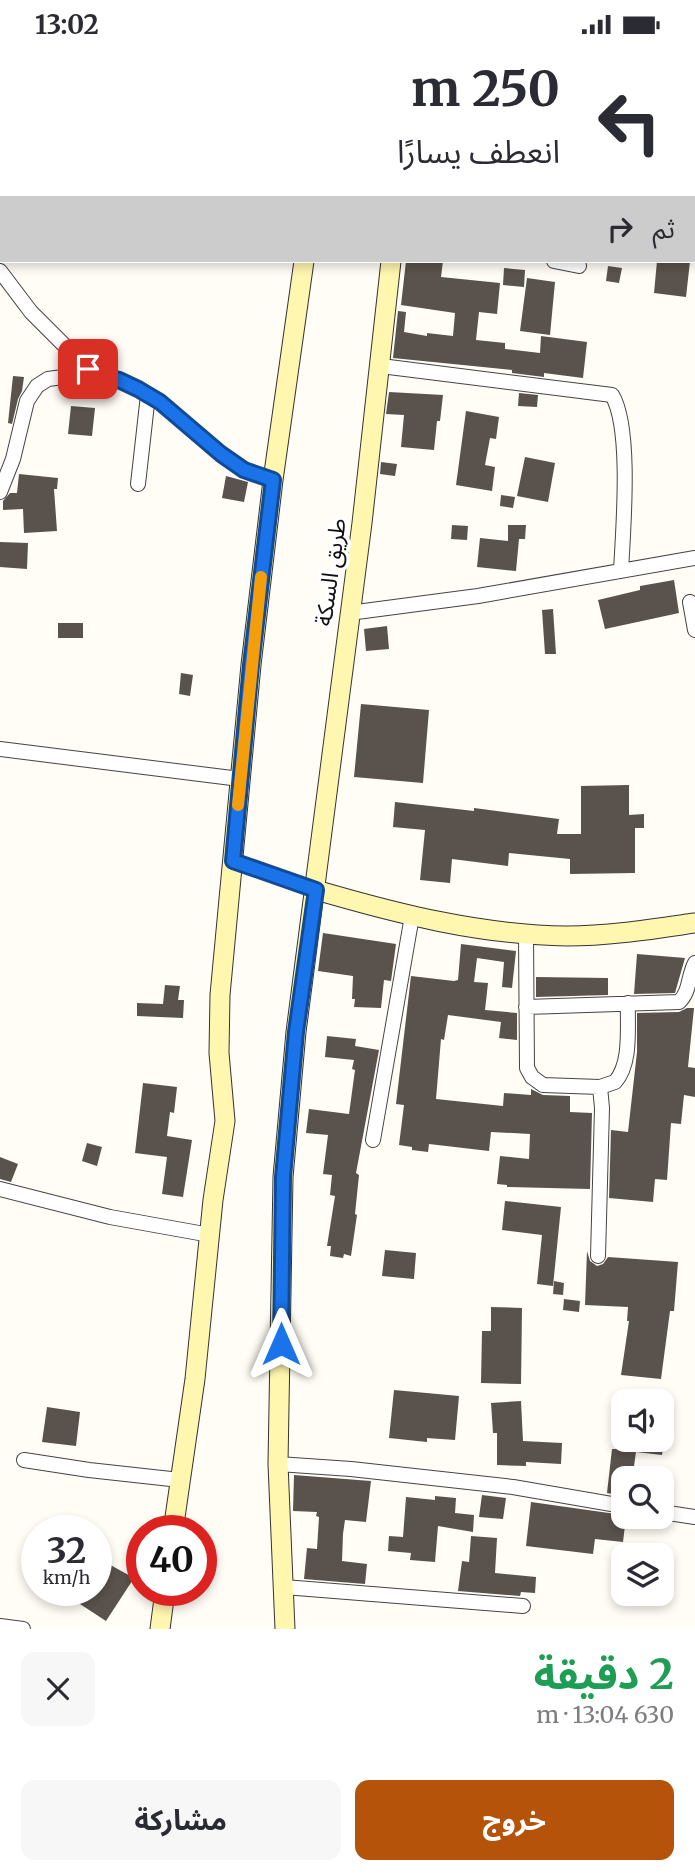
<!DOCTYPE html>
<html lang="ar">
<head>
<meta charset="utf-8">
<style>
	:root { --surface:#fff; --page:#f7f7f7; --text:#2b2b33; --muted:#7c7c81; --accent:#b45309 }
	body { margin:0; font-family:Merriweather,"Noto Sans Arabic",serif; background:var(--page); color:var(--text); direction:rtl; height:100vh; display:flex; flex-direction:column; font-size:26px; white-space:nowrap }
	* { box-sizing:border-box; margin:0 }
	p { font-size:23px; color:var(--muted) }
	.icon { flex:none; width:38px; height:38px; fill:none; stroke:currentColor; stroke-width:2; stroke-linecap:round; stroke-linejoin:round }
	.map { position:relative; height:1580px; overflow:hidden; direction:ltr }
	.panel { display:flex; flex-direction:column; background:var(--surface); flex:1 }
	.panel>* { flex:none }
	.guide { position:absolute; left:0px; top:0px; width:696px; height:214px; box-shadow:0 4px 10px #0003; direction:rtl; background:#fff; color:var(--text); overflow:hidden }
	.tools { position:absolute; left:611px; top:1340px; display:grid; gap:14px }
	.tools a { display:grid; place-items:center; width:63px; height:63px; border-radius:14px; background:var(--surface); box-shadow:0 4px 10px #0003; font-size:35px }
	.speed { position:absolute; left:21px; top:1466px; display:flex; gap:14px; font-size:35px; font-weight:700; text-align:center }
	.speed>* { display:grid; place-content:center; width:91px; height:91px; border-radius:50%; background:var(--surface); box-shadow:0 4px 10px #0003; line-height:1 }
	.speed small { font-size:18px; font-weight:400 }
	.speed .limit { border:10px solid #d22; background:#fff; color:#111 }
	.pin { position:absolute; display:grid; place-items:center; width:60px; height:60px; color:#fff; margin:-30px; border-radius:14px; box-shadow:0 4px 10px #0006 }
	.me { position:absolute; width:77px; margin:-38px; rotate:0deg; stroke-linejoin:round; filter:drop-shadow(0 0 5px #0008) }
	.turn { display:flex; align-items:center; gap:24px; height:147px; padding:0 21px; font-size:32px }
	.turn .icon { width:91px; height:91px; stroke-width:2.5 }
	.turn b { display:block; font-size:49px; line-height:60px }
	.then { display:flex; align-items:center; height:66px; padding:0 21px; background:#0003; gap:14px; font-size:26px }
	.round { display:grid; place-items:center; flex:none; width:74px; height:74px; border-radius:14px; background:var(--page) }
	.overview { display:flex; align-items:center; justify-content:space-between; height:119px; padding:0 21px }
	h1 { font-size:42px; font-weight:700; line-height:52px; color:#1e9e55 }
	.button { display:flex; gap:14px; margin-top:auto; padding:14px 21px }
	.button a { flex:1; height:80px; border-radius:14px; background:var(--accent); color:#fff; font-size:28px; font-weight:700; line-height:80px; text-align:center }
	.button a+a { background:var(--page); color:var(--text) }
	.status { display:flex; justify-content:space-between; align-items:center; height:49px; padding:0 35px; background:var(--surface); direction:ltr }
	.status svg { height:19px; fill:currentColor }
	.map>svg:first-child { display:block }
</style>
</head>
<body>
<div class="status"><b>13:02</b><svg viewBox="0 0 49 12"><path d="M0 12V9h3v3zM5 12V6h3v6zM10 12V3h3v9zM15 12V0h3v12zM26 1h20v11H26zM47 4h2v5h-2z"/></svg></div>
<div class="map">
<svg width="695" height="1580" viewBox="0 0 695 1580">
	<rect width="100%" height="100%" fill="#fffdf5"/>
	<path fill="#5a524d" d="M406 212H443L441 228 500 234 497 265 479 263 476 291 505 294V300L540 304 541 287 587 293 583 329 544 324V328L512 324V321L393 309 398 262 406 263 404 283 427 287V284L453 287 455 264 401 256Z
		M657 212H690L686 248 654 244Z
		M608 217 622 219 619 234 606 232Z
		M504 219 525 221 524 238 503 236Z
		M527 229 555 233 550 286 520 282Z
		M13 327 24 328 22 342 18 350 12 375 8 374Z
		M389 343 443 346 440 372H437L434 401 401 398 404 366 386 365Z
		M519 344 538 346 537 358 518 357Z
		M71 357 95 359 92 387 68 385Z
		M466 362 499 368 496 390 490 389 485 416 495 418 492 442 456 436Z
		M525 408 555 414 548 453 517 447Z
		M381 413 397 415 395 427 380 425Z
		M19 425 58 429 57 440H54L57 482 24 484 23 460 3 461V452L10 444H17Z
		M226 427 248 433 244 453 222 449Z
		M501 446 515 448 513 459 500 457Z
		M452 476 468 477 467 491 451 490Z
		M508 476H526L525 490H519L516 522 477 518 480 489 508 492Z
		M0 493 28 494 27 520 0 518Z
		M674 531 679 564 605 580 598 551 640 541V537Z
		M553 560 556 605H545L542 561Z
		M58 574H83V589H58Z
		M387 577 389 600 366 602 364 580Z
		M181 624 193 626 190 647 179 645Z
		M361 655 429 661 423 734 354 728Z
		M629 736V766L644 765V779H635V824L570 825V810L509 804 508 817 452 810 450 834 420 831 425 781 393 778 395 753 474 762V759L559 770 557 785H581V737Z
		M323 884 396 895 391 932 384 931 381 959 354 958 355 950H352L353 927 318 922Z
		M461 895 516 902 512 939 502 938 504 913 477 909 474 933 488 934 485 961 517 964V991L499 989 501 973 448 966 444 991 441 990 436 1050 503 1057 504 1044 531 1046V1040L543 1046 570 1047V1063L592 1064 590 1140 507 1138V1136L497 1135 500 1107 529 1110 530 1085 491 1083 489 1102 429 1095 428 1103 412 1101V1098L399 1096 404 1056 396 1055 411 927 454 932 458 931Z
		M637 905 685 909 675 944 634 945Z
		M536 928 608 929V946L536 948Z
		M165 936 180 937 178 951H184L183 969 137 967V954L163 955Z
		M687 959H694L688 1018 695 1019V1048L684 1046 681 1075 671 1074 667 1131 655 1130 653 1153 609 1149 611 1081 628 1083 637 1003V964L679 963Z
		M327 987 356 990 355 997 379 1001 356 1124 359 1126 355 1165 357 1166 351 1207 344 1205 343 1209 330 1207 331 1197H327L335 1147 330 1146 332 1126 323 1125 328 1086 306 1084 309 1060 349 1065 355 1021 352 1020 354 1011 325 1008Z
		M143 1034 177 1038 174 1064 170 1063 167 1087 192 1091 183 1148 162 1145 167 1108 135 1104Z
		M87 1094 102 1098 97 1117 82 1112Z
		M0 1108 18 1115 11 1133 0 1130Z
		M505 1152 561 1158 553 1237 537 1235 542 1186 502 1181Z
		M385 1201 416 1204 414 1230 382 1227Z
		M587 1202 590 1212 597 1217 603 1215 608 1208 678 1213 674 1262H670L661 1330 621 1326 629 1272H627L628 1258 585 1256Z
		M554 1232 564 1234 563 1246 553 1245Z
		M564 1250 580 1252 579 1263 563 1261Z
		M491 1258 522 1259 521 1335 481 1334 482 1282H491Z
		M394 1341 459 1347 455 1391 427 1389V1393L389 1389Z
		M521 1352 523 1392 562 1394 561 1415 526 1413V1417L497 1416V1384H493L491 1354Z
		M47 1358 80 1363 76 1397 42 1393Z
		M619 1391H664L662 1406 636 1403 633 1424 623 1423V1447L607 1444 612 1400H618Z
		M294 1426 371 1432 366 1473 345 1471 343 1485 342 1512 367 1515 365 1535 304 1530 307 1499 317 1500 319 1468 316 1467 317 1463 293 1462Z
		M482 1446 506 1449 503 1470 479 1468Z
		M435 1447 456 1449 455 1464 474 1466 473 1483 438 1477 435 1513 410 1511 411 1504 388 1502 389 1487 403 1488 406 1448 435 1451Z
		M531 1453 623 1466 626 1468 623 1493 595 1490 593 1505 526 1497Z
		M471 1487 497 1489 495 1524 536 1528 535 1544 521 1543 520 1547 458 1542 462 1512 469 1513Z
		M96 1508 134 1529 106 1572 60 1542H96Z"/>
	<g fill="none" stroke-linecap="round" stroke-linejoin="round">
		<defs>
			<path id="street" d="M554 212 579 217
				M0 222 31 263 92 324 119 331 138 339 160 353 221 405 244 421 273 431
				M381 317 612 346C632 379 623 481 621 522
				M138 435 148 346
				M0 443 13 410 27 352 37 337 48 330 92 324
				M690 553 695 581
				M349 564 478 547 695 509
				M0 700 240 730
				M233 812 316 841
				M526 886 527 1019 532 1028 543 1036 600 1038 602 1059 598 1207
				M526 958 679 953C690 943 688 927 695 914
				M600 1038 615 1033C632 1014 627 978 628 954
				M373 1091 412 867
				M0 1140 110 1168 210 1186
				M24 1411 89 1421 180 1431
				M278 1415 351 1420 513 1438 623 1457
				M662 1463 695 1468
				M284 1538 523 1557
				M0 1577 23 1580"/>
			<path id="secondary" d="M331 2V0
				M419 2V0
				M316 841C398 865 481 886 567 887 610 887 653 880 695 874
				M173 1482 195 1330 213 1151 225 1072 219 1004 220 946 251 616 273 431 304 212
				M160 1580 165 1542
				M285 1580 278 1415 283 1128 296 983 362 474 391 212"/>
		</defs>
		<use href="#street" stroke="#444" stroke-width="16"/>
		<use href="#secondary" stroke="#333" stroke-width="21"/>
		<use href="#street" stroke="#fff" stroke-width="14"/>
		<use href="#secondary" stroke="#fff6b0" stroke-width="19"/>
	</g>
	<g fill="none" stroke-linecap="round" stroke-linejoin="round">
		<defs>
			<path id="route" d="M88 320 92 324 119 331 138 340 160 353 221 405 244 421 273 431 251 616 233 812 316 841 296 983 283 1128 281 1295"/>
		</defs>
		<use href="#route" stroke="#114b97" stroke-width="18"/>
		<use href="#route" stroke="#1a73e8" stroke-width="12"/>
		<path stroke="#f59e0b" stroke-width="12" d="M238 756 261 528"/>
	</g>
	<g text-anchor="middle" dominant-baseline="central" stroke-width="7" stroke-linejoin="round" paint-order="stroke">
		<g font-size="23" fill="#111" stroke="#fff">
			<text transform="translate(330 523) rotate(-82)">طريق السكة</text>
		</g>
	</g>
</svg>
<div class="tools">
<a><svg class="icon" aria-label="sound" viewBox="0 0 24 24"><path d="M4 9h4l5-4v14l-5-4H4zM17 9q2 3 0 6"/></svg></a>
<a><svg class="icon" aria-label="search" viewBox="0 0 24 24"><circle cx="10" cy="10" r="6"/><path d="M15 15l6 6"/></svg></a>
<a><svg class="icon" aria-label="layers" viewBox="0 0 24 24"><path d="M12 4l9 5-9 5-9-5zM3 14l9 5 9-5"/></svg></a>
</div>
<div class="speed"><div>32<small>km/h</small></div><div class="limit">40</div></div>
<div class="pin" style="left:88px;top:320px;background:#d93025"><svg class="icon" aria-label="arrive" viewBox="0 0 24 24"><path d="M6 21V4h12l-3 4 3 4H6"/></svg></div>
<svg class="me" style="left:281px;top:1295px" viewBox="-20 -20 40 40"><path d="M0-17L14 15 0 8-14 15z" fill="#1a73e8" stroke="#fff" stroke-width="4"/></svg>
<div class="guide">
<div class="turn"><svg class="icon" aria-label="left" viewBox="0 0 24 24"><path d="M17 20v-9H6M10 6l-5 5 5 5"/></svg><div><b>250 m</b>انعطف يسارًا</div></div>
<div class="then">ثم<svg class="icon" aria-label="right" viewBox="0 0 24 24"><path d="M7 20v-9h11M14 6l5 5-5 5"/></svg></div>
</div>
</div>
<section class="panel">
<div class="overview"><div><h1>2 دقيقة</h1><p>630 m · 13:04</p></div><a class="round"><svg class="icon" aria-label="close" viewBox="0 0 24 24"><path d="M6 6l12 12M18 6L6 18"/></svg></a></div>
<div class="button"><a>خروج</a><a>مشاركة</a></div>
</section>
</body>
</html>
